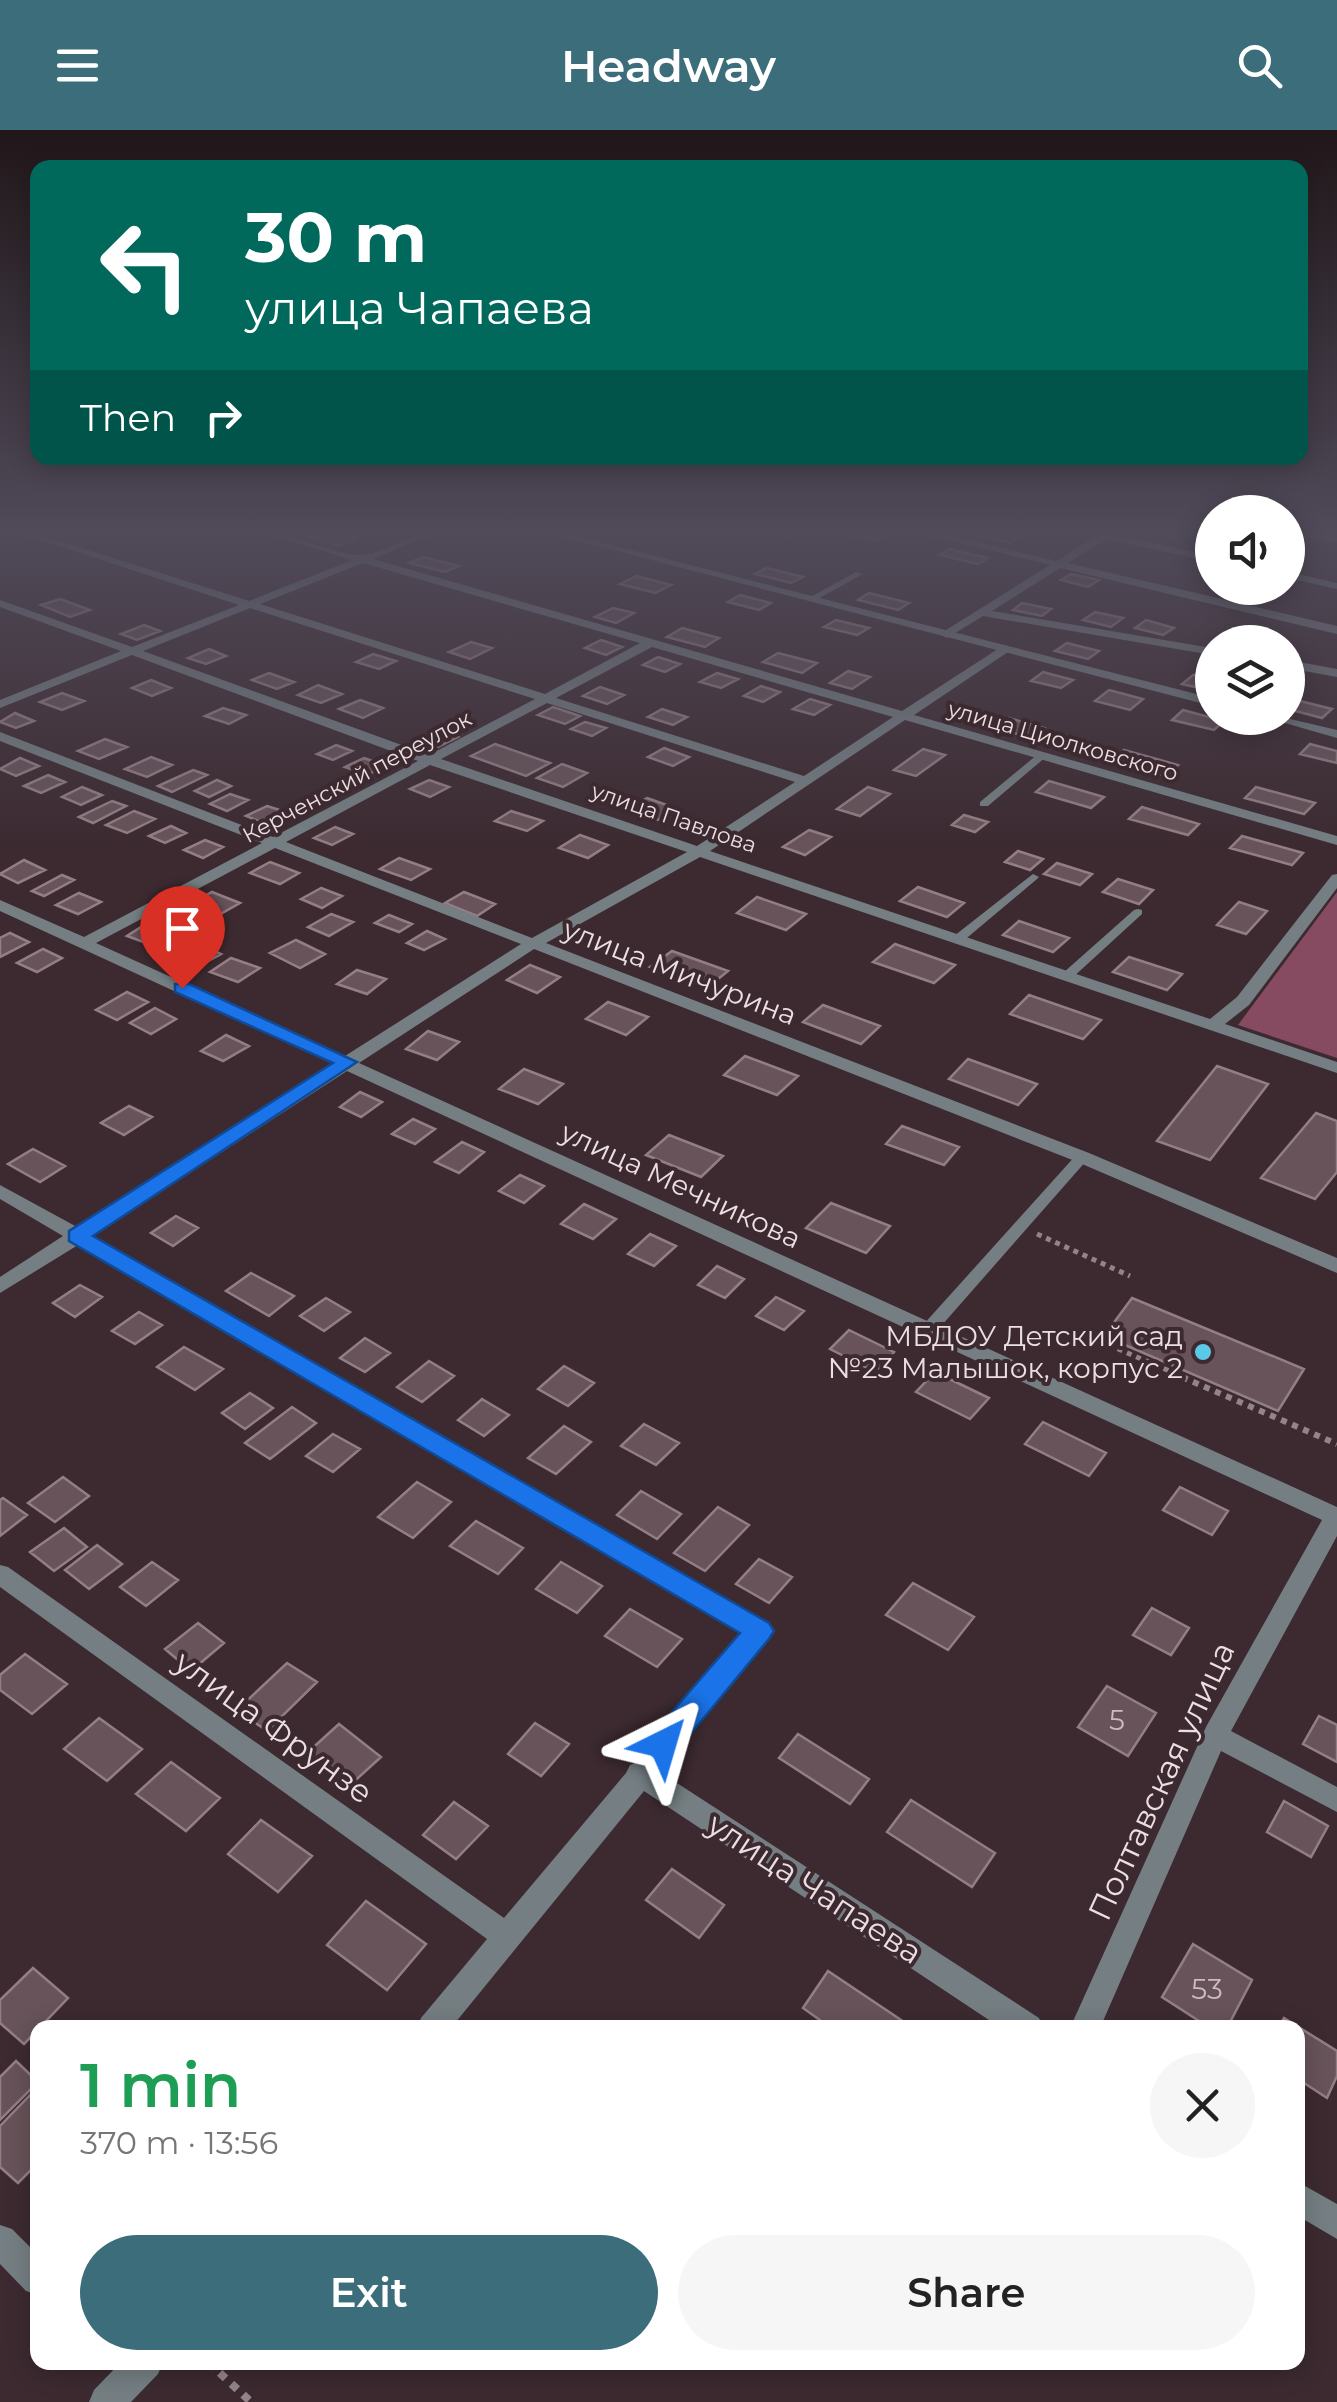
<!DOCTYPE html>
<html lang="en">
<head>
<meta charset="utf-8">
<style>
	:root { --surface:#fff; --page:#f6f6f6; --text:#222; --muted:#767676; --accent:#3c6d7a }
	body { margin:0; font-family:Montserrat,sans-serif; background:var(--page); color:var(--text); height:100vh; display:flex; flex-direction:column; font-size:38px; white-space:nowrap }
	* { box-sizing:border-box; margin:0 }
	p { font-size:32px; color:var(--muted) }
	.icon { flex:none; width:55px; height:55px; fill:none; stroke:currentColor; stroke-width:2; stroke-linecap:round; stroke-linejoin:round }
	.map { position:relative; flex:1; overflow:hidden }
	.drawer { position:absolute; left:30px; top:1890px; width:1275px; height:350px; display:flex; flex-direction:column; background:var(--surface); border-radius:20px; box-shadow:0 5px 25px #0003 }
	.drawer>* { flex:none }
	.top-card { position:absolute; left:30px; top:30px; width:1278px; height:305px; border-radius:20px; box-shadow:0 5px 25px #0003; background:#00695c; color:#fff; overflow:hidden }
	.fabs { position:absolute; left:1195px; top:365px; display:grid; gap:20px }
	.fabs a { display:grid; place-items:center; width:110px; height:110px; border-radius:50%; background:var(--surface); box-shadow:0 5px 25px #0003; font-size:50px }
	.pin { position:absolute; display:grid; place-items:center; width:85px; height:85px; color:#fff; margin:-102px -42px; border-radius:50% 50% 50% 0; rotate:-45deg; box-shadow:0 0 10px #0007 }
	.pin .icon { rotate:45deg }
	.me { position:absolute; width:110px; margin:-55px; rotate:40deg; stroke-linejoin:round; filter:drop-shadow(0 0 8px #0008) }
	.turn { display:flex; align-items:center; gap:35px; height:210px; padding:0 50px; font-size:45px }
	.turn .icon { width:130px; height:130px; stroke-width:2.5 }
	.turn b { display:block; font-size:70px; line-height:85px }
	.then { display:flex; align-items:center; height:95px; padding:0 50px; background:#0003; gap:20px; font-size:38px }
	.round { display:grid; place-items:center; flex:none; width:105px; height:105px; border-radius:52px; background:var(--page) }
	.headline { display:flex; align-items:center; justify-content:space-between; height:170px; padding:0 50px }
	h1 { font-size:60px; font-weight:600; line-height:75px; color:#1e9e55 }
	.cta { display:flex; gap:20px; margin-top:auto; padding:20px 50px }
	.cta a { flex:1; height:115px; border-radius:60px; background:var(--accent); color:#fff; font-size:40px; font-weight:600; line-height:115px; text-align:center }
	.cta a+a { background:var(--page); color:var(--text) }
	header { display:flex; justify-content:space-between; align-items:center; height:130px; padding:0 50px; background:var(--accent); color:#fff; font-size:45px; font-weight:600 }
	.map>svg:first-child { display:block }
</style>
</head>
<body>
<header><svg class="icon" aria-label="menu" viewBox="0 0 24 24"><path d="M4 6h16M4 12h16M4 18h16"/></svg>Headway<svg class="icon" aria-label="search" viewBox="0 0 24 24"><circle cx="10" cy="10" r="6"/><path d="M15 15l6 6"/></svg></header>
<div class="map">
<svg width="1337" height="2272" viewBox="0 0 1337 2272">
	<rect width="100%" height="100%" fill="#3c2a30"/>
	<path fill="#864b60" d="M1337 762V928L1238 895Z"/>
	<path fill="#675359" stroke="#947e85" stroke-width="2.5" d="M329 400 358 408 339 416 309 407Z
		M864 400 886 405 876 410 834 401Z
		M979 400H985L1019 407 1011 413 972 404Z
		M949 419 988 428 978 434 939 425Z
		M423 427 459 436 445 442 409 433Z
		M767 438 803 447 791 453 755 444Z
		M1071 444 1099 450 1088 457 1061 450Z
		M636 446 671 455 655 463 620 454Z
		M869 463 909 473 898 480 858 470Z
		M740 465 771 473 759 480 728 472Z
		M60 469 90 480 70 487 41 475Z
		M1022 473 1051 479 1042 486 1013 480Z
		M613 478 634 483 616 493 595 487Z
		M1095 482 1123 488 1111 497 1083 490Z
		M836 490 869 498 857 505 824 497Z
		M1146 490 1174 498 1163 505 1135 498Z
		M144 495 160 501 137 510 121 504Z
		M682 498 719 508 705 517 667 507Z
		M601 510 622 517 606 525 585 518Z
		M471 512 492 518 470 529 449 522Z
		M1067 513 1099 521 1088 529 1055 521Z
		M209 519 226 526 206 534 188 528Z
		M778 523 817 533 802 543 763 532Z
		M373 524 396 531 379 539 356 532Z
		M658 527 680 534 665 542 643 535Z
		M848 541 870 547 852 559 830 553Z
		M1043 542 1073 550 1061 558 1031 551Z
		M269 543 294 552 277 559 252 550Z
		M717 543 738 549 721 558 700 552Z
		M1193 545 1212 550V561L1182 554Z
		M151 550 171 558 152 566 132 558Z
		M318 555 342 564 321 573 298 565Z
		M761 556 780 562 763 572 744 566Z
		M600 557 624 565 607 574 583 566Z
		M1109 560 1143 569 1130 580 1095 571Z
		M62 563 84 571 62 580 40 572Z
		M1288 568 1332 579 1322 588 1288 579Z
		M810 569 830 575 814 585 793 579Z
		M360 570 383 578 363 588 339 579Z
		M553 577 580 586 565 594 538 585Z
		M223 578 246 585 229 594 205 586Z
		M662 579 687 587 673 595 648 587Z
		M1183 580 1224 591 1214 600 1172 590Z
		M15 583 34 591 16 598 0 592Z
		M1009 588 1044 598 1032 608 996 598Z
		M585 592 606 598 592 606 571 599Z
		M441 600 458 607 438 617 421 610Z
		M105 609 127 617 99 629 78 621Z
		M495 614 550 633 526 646 471 626Z
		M1310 614 1337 621V633L1300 624Z
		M336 615 352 621 333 630 317 624Z
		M664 618 689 627 673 636 648 627Z
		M923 619 945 625 916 646 894 640Z
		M1124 620 1178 635 1166 646 1112 631Z
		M151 627 172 635 147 647 125 639Z
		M20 628 39 636 16 646 0 639Z
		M364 628 386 636 367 645 345 637Z
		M562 634 587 643 563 657 537 648Z
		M193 640 207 645 172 662 158 656Z
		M48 645 65 652 41 663 24 656Z
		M217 650 231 656 209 667 195 661Z
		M429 650 449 657 430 667 410 659Z
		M1049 651 1104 667 1091 678 1036 662Z
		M82 657 102 665 81 675 62 667Z
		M868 657 890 664 860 686 837 679Z
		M1256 657 1315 673 1304 684 1245 668Z
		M230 664 248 670 227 681 210 674Z
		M647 668 678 679 658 690 627 679Z
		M112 671 126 676 93 693 79 687Z
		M267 676 283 681 261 692 246 686Z
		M1142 677 1199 694 1188 705 1129 689Z
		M134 681 155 689 127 703 106 695Z
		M511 681 543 691 527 701 495 691Z
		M964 685 988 692 975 702 952 695Z
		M171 696 186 703 165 713 149 706Z
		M335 697 353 704 332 715 314 708Z
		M809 700 831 707 805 725 783 717Z
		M580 705 608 715 588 728 559 718Z
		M1242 706 1303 723 1292 735 1230 718Z
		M205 710 223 717 203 728 184 720Z
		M1018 721 1043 729 1030 740 1005 732Z
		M399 728 430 739 411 750 380 739Z
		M24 730 45 740 18 753 0 744Z
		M270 732 299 743 280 754 250 743Z
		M1057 733 1092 744 1080 755 1044 744Z
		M62 745 74 750 44 766 32 761Z
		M1118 749 1153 760 1139 774 1103 762Z
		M918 757 964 773 947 787 900 771Z
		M321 758 342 766 322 778 301 769Z
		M212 762 240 773 215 787 187 776Z
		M464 762 495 774 477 786 445 773Z
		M79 763 101 772 78 784 56 775Z
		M757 767 806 784 786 800 737 783Z
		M1239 772 1267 781 1246 804 1217 795Z
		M331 784 353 792 329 806 308 797Z
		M389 785 412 794 399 802 375 793Z
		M152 790 182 802 157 817 127 806Z
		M1019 791 1069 808 1053 822 1003 805Z
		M427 801 445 809 424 820 407 813Z
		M10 803 29 812 0 827V808Z
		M296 810 325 824 300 838 270 823Z
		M200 814 221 824 197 837 176 827Z
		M895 814 955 835 934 853 873 832Z
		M43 819 62 828 37 842 17 833Z
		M672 821 728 841 707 858 650 837Z
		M1129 827 1182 844 1167 860 1113 842Z
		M231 828 260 838 238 852 210 842Z
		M530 835 560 847 537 863 507 850Z
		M357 840 386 849 367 864 337 854Z
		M127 862 148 872 117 890 96 880Z
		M1029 865 1101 890 1083 909 1010 884Z
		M608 872 648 887 626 905 586 889Z
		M823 875 880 896 861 914 803 892Z
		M155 878 176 889 151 904 130 893Z
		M428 901 459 912 437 930 406 919Z
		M226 905 249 916 223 931 201 921Z
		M745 926 798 946 777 965 724 945Z
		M968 929 1037 954 1018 975 949 949Z
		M1217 936 1268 954 1210 1030 1157 1011Z
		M524 939 563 954 538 974 499 959Z
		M360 962 382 972 361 987 340 977Z
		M129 976 152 987 124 1005 101 993Z
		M1316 983 1337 991V1042L1315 1069 1261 1048Z
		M413 989 435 999 415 1014 392 1004Z
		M902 996 959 1017 944 1035 886 1014Z
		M669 1005 723 1026 701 1047 646 1025Z
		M462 1012 484 1022 459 1043 435 1032Z
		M33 1019 65 1036 40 1052 8 1034Z
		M520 1045 544 1056 524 1073 499 1061Z
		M831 1073 890 1096 866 1123 806 1098Z
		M584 1074 616 1089 593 1109 561 1094Z
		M176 1086 198 1098 173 1116 151 1103Z
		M650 1104 676 1116 654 1136 628 1124Z
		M717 1136 744 1149 725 1168 698 1155Z
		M251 1143 294 1166 269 1186 226 1161Z
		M80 1155 102 1167 75 1187 53 1173Z
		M776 1167 804 1181 784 1200 756 1186Z
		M326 1168 350 1182 324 1201 300 1186Z
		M1132 1168 1304 1239 1278 1281 1104 1206Z
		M139 1182 162 1195 135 1214 112 1201Z
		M849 1200 894 1222 875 1242 830 1219Z
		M365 1208 390 1223 365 1242 340 1228Z
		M184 1217 223 1239 195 1260 157 1237Z
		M429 1231 454 1246 422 1272 397 1257Z
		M564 1236 594 1253 568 1276 538 1259Z
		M935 1242 989 1268 970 1289 916 1262Z
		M250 1263 273 1278 245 1299 222 1283Z
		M482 1269 509 1285 484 1306 458 1290Z
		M292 1277 316 1293 270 1329 245 1313Z
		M1043 1292 1106 1323 1089 1346 1025 1314Z
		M644 1294 679 1313 656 1335 621 1316Z
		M564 1296 591 1312 556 1344 528 1328Z
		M333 1304 360 1319 333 1342 306 1326Z
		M63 1347 89 1366 55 1392 28 1373Z
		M417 1352 451 1372 413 1408 378 1387Z
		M1180 1357 1228 1381 1212 1405 1163 1380Z
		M641 1361 681 1384 657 1409 617 1385Z
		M3 1368 27 1385 0 1406V1370Z
		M718 1377 749 1395 705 1441 674 1423Z
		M476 1391 523 1418 498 1444 450 1416Z
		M64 1398 87 1417 54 1441 30 1422Z
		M97 1415 122 1434 89 1459 65 1440Z
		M759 1429 792 1447 769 1473 736 1454Z
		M152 1432 178 1450 146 1476 120 1457Z
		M561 1432 602 1456 577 1483 536 1459Z
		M913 1453 974 1487 948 1520 886 1485Z
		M1152 1478 1189 1498 1171 1525 1133 1505Z
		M630 1479 682 1509 657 1537 605 1506Z
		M198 1493 224 1513 191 1541 165 1519Z
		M25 1524 67 1554 32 1584 0 1560V1545Z
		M287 1533 317 1552 267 1601 237 1580Z
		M1107 1556 1156 1583 1128 1626 1078 1597Z
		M1319 1586 1337 1595V1632L1303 1614Z
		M99 1588 142 1619 107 1651 64 1619Z
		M535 1593 569 1614 541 1646 508 1624Z
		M339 1594 381 1627 348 1657 307 1623Z
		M798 1604 869 1649 850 1674 779 1628Z
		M171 1632 220 1668 186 1701 136 1664Z
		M911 1670 995 1723 972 1757 887 1702Z
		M1284 1671 1328 1696 1311 1727 1267 1702Z
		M454 1672 488 1696 456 1729 423 1705Z
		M261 1690 312 1726 278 1762 228 1724Z
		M672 1739 724 1775 699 1808 646 1770Z
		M366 1771 426 1814 387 1860 327 1815Z
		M1193 1814 1252 1850 1227 1898H1210L1162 1867Z
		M33 1838 68 1868 24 1914 0 1893V1870Z
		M828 1841 910 1896 909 1898H831L803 1878Z
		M1284 1888 1337 1921V1946L1327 1968 1298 1949V1898H1278Z
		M16 1931 38 1952 0 1990V1947Z
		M36 1959 38 2033 18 2053 0 2037V1996Z"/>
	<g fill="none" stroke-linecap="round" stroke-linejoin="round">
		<path stroke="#938489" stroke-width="5" stroke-dasharray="5 5" stroke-linecap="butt" d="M1037 1104 1130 1146
			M1081 1203 1188 1249"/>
		<path stroke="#938489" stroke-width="6" stroke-dasharray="6 6" stroke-linecap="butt" d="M1182 1247 1337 1314"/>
		<path stroke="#938489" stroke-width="8" stroke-dasharray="8 8" stroke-linecap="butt" d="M208 2232 251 2272"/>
		<path fill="#757f83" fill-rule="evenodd" d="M791 400H801L789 407H783V403Z
			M856 442 863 444 814 471 807 469Z
			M1038 624 1047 626 988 676H980V672Z
			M1033 744 1039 747 1037 749 962 812H954V806Z
			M1138 779 1142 780V784L1071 849H1063V843L1134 780Z
			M1082 1023 1087 1024 1089 1027 1087 1030 935 1203H923L921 1199 923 1195 1077 1024Z"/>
		<path fill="#757f83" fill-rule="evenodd" d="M10 400H25L249 471 352 430 255 400C285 400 345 429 365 425 392 420 413 400 441 400L373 429 902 581 1004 515 1008 516V522L914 585 1337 706V715L905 590 710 721 1210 889 1237 867 1332 745 1337 744V758L1249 875 1225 894 1337 932V943L700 727 546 813 1089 1023 1337 1128V1143L1075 1031 534 819 359 933 1337 1377V1406L1231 1601 1337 1657V1682L1221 1621 1100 1898H1070L1206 1597 1322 1390 347 941 92 1106 769 1494 772 1501 769 1508 660 1642 1039 1888 1043 1898H1001L644 1661 451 1898H417L421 1888 487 1809 0 1457V1435L8 1437 504 1788 626 1643 630 1635 635 1633 743 1503 78 1115 0 1163V1147L63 1106 0 1069V1055L77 1097 333 934 0 781V770L84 807 262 713 0 611V602L273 707 418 631 132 525 0 578V570L121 521 0 477V470L132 517 239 475ZM363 433 640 513 545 564 260 474ZM250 478 535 569 429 625 143 521ZM652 517 893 587 804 646 556 568ZM547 573 795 652 697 716 441 629ZM430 635 687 722 532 808 286 712ZM275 718 521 814 345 926 96 813Z
			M908 400H926L1057 431 1100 403 1119 400 1114 404 1212 426V432L1107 409 1068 433 1337 496V504L1060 438 992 481 1212 518V525L983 486 947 508 943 506V502L1050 435Z
			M1288 400 1337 407V413L1288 403Z
			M1288 442 1337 453V459L1288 448Z
			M1288 530 1337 539V547L1288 538Z
			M1298 2052 1337 2074V2109L1298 2086Z
			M0 2095 12 2099 38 2125V2165L26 2161 0 2134Z
			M121 2232H163L158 2244 131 2272H89L94 2260Z"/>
		<path fill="#757f83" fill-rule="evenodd" d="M536 400H553L1212 568V576Z
			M1267 588H1286L1337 600V608Z"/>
	</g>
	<linearGradient id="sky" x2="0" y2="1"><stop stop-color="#21171a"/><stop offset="0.56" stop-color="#504a59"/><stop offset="1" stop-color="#504a59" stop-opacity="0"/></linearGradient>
	<rect width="1337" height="718" fill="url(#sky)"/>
	<path fill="#1a73e8" stroke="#114b97" stroke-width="2.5" d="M175 854H189L357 932 93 1106 769 1493 774 1501 769 1509 674 1624 663 1627 652 1624 648 1614 652 1605 740 1503 69 1111V1101L333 933 175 862Z"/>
	<circle fill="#5bc8e6" stroke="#3c2a30" stroke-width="4" cx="1203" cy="1222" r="10"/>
	<g text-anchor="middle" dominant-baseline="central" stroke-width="8" stroke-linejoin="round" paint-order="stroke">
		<g font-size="22" fill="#ebdfe3" stroke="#3c2a30">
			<text transform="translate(1063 611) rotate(16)">улица Циолковского</text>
			<text transform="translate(357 647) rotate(-28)">Керченский переулок</text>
			<text transform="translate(674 688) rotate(19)">улица Павлова</text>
		</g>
		<g font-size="28" fill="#ebdfe3" stroke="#3c2a30">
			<text transform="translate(680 842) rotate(21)">улица Мичурина</text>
			<text transform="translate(681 1055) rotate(25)">улица Мечникова</text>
		</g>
		<g font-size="28" fill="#ebdfe3" stroke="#3c2a30" text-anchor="end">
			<text x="1183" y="1206">МБДОУ Детский сад<tspan x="1183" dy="32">№23 Малышок, корпус 2</tspan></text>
		</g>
		<g font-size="28" fill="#cabcc0">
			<text x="1117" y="1590">5</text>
			<text x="1207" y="1859">53</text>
		</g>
		<g font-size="32" fill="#ebdfe3" stroke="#3c2a30">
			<text transform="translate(274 1597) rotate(36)">улица Фрунзе</text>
			<text transform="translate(1161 1651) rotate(-65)">Полтавская улица</text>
			<text transform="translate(815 1758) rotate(33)">улица Чапаева</text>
		</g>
	</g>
</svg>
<div class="fabs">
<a><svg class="icon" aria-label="sound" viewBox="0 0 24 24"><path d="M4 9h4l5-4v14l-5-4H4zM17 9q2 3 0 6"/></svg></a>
<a><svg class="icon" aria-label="layers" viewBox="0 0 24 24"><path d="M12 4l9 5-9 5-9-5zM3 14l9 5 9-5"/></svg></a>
</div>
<div class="pin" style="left:182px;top:858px;background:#d93025"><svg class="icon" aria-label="arrive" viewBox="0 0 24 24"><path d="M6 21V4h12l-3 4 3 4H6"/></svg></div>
<svg class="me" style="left:663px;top:1614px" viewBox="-20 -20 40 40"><path d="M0-17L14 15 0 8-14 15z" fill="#1a73e8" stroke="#fff" stroke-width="4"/></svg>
<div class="top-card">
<div class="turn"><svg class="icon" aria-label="left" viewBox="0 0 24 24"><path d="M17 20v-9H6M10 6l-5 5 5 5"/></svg><div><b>30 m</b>улица Чапаева</div></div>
<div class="then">Then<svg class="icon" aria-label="right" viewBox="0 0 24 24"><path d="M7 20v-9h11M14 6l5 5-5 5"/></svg></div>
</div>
<section class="drawer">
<div class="headline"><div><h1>1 min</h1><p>370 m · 13:56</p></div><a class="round"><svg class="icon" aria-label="close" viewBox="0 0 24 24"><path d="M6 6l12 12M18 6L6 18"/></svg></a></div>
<div class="cta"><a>Exit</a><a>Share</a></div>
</section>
</div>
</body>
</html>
